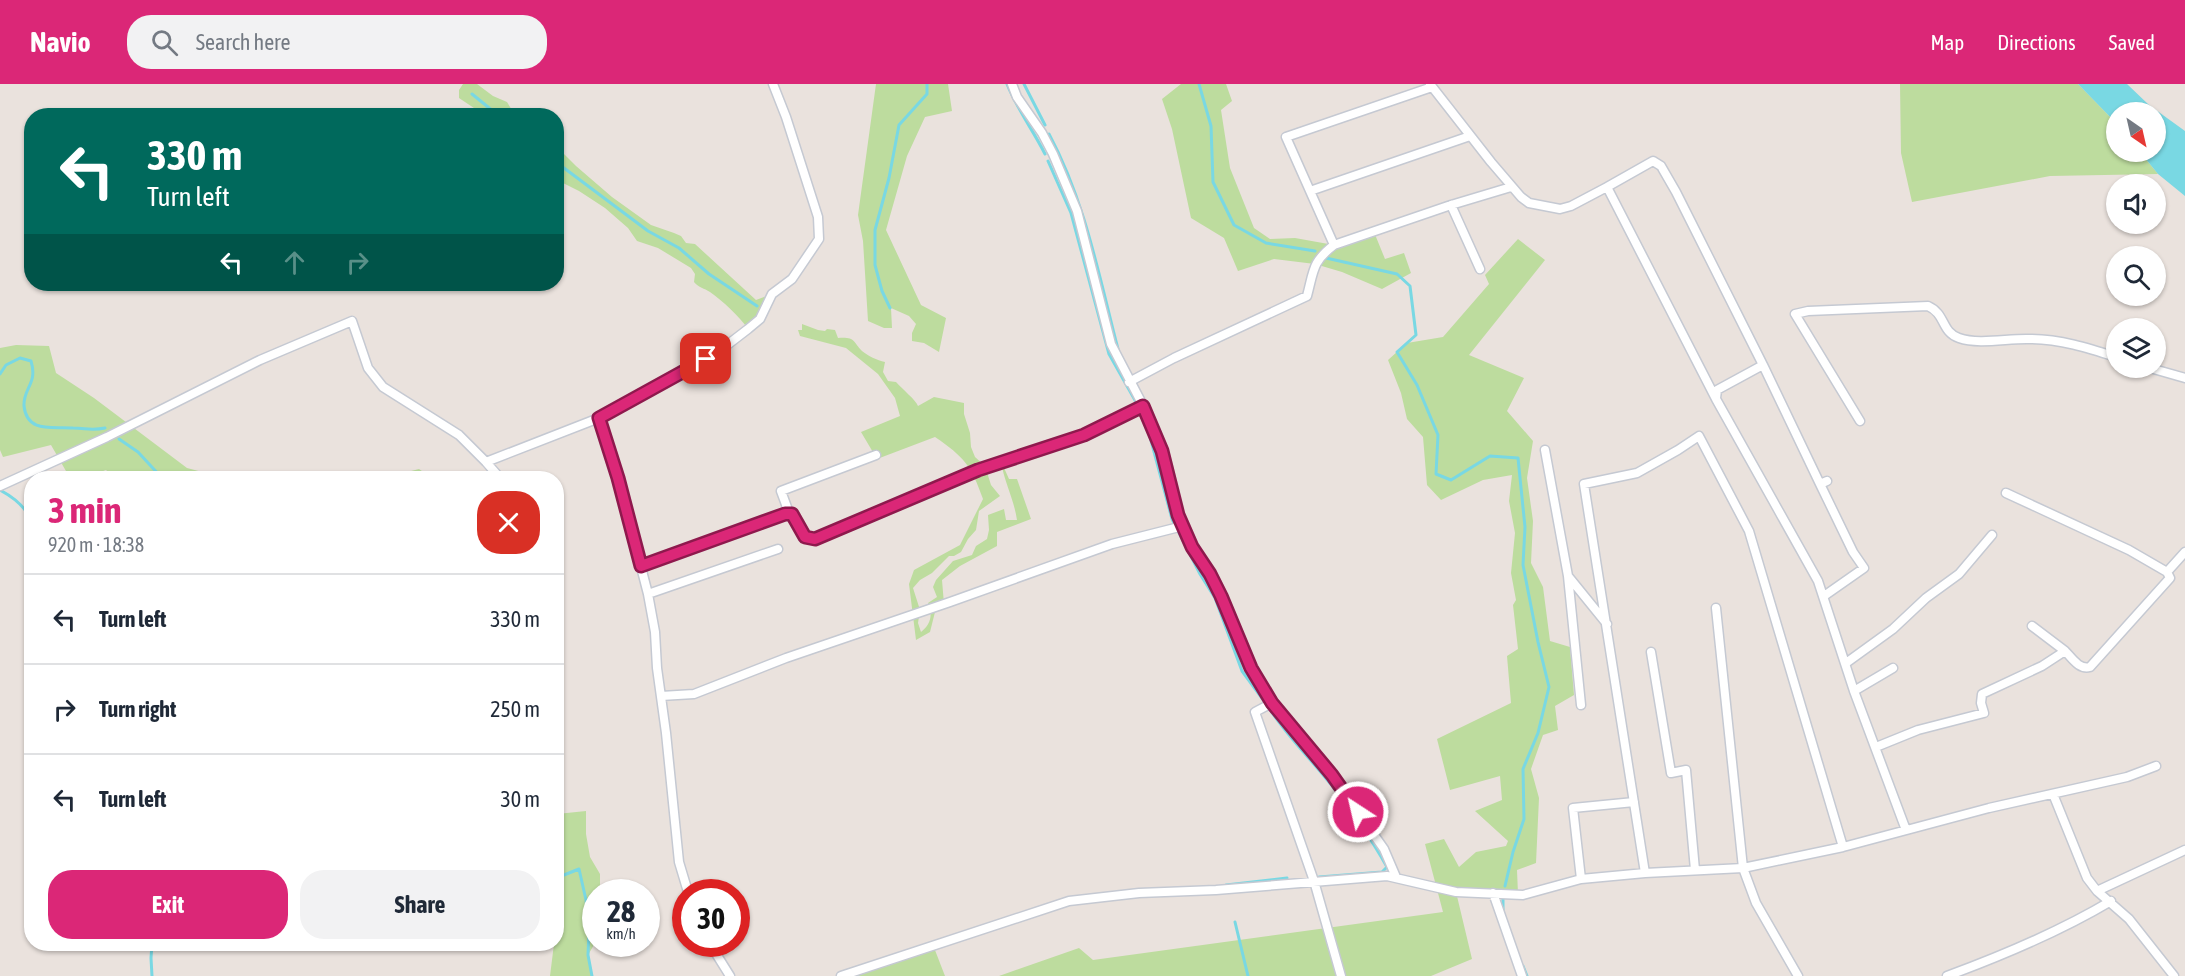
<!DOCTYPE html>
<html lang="en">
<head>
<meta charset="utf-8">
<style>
	:root { --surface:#fff; --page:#f2f2f3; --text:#1f2937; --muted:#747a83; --line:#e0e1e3; --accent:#db2777 }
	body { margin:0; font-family:"Asap Condensed",sans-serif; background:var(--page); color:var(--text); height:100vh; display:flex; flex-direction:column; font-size:22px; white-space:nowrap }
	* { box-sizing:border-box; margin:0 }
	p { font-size:20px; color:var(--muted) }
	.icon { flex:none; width:33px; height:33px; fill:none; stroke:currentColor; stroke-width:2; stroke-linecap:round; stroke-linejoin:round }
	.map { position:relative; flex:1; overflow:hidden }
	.panel { position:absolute; left:24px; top:387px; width:540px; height:480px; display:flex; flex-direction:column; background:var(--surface); border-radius:24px; box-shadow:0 2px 4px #0004 }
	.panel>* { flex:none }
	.banner { position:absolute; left:24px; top:24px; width:540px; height:183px; border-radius:24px; box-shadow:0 2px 4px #0004; background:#00695c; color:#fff; overflow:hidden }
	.needle { width:39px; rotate:146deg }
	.fabs { position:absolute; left:2106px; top:18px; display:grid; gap:12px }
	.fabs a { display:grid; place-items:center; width:60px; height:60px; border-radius:50%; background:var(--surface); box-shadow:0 2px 4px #0004; font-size:30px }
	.speed { position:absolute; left:582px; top:795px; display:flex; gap:12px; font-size:30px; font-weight:700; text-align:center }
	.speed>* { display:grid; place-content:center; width:78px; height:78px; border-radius:50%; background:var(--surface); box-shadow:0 2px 4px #0004; line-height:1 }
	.speed small { font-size:15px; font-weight:400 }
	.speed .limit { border:9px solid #d22; background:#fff; color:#111 }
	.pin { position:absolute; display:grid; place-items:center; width:51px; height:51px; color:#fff; margin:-26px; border-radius:12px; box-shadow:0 3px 9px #0006 }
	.me { position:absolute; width:66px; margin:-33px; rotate:325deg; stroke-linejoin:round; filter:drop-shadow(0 0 4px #0008) }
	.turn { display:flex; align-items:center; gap:21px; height:126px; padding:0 24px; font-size:27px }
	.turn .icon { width:78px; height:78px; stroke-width:2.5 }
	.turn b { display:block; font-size:42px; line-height:51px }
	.lanes { display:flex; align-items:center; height:57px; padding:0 24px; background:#0003; justify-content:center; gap:30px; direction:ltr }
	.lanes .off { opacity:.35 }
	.round { display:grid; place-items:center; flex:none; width:63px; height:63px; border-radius:24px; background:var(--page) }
	.head { display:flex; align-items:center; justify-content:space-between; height:102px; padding:0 24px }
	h1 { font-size:36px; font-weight:700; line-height:45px; color:var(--accent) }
	.primary-button { display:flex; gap:12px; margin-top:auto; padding:12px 24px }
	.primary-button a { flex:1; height:69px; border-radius:24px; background:var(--accent); color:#fff; font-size:24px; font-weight:700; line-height:69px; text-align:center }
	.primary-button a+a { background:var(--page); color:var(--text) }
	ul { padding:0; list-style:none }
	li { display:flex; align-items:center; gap:18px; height:90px; padding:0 24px; border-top:2px solid var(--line) }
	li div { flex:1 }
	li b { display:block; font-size:22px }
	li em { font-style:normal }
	header { display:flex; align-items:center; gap:36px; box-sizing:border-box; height:84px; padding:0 30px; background:var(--accent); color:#fff }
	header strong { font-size:28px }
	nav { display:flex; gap:33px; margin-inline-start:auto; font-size:21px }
	.search { width:420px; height:54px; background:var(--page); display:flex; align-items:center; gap:15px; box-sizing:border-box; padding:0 21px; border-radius:24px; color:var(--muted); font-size:22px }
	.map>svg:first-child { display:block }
</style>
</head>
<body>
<header>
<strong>Navio</strong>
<div class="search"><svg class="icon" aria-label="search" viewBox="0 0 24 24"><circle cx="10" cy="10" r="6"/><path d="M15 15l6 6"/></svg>Search here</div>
<nav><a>Map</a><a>Directions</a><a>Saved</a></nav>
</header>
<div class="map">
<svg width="2185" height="892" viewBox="0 0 2185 892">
	<rect width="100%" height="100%" fill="#eae2dd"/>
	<path fill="#bddc9e" d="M463 0H477L493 12 507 18 515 31H481L477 26 459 14V6Z
		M876 0H948L952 27 925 33 907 72 886 146 921 221 946 234 939 268 924 259 912 257V249L916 240 909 232 891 224 892 244H884L868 237 863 157 858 131Z
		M1181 0H1226L1232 17 1221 26 1230 84 1254 144 1270 155 1295 154 1334 161 1374 148 1385 175 1404 169 1411 189 1382 205 1342 188 1315 180 1274 175 1238 187 1224 154 1191 134 1172 45 1162 15Z
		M1900 0H2078L2116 39V68H2140L2158 90 2050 92 1912 118 1901 69Z
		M557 63 576 82 612 113 651 141 674 149 681 152 686 159 695 160 756 216 772 210 748 245C740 233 723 217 710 208 704 204 699 204 694 198L695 190 691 184 658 164 637 157 628 144 605 124 579 107 557 96Z
		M1518 155 1545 176 1469 271 1524 294 1507 327 1533 357 1527 394 1533 437 1531 479 1543 503 1550 557 1570 563 1574 611 1555 622 1558 646 1543 651 1531 685 1539 714 1536 779 1517 786 1518 810 1456 808 1472 875 1431 892H999L1079 864 1093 876 1443 828 1425 760 1444 755 1459 783 1476 768 1506 762 1508 757 1475 727 1502 716 1500 692 1450 706 1437 655 1511 619 1507 572 1518 565 1513 521 1516 516 1511 489 1515 449 1509 417 1512 391 1483 396 1441 416 1427 401 1423 353 1407 335 1401 309 1388 276 1407 259 1443 253 1489 200 1485 191Z
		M802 240 818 246 825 247 827 245 835 246 838 254C856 253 852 257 862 267 868 272 877 276 885 278L883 288 888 297 896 298C902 305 916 316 918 322L934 313 964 319V330L970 349 971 363 975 373 985 382 991 401 1000 412 979 427 976 446 968 455 961 468 954 472H949L932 489 920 496 913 504 920 526 918 539 921 548C931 540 933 531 928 519L937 513 933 503 936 496 953 477 972 471 976 462 987 455 989 446 988 431 1004 425 1006 436H1017C1014 415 1004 398 1001 377L1009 395H1017L1031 435 997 448V462L960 482 942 496 944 520 935 528 930 548 916 556 909 500 914 486 960 461 983 415C971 381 964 373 935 353L877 375 861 348 900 332 895 314 878 290 846 264 800 252 798 246H802Z
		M16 261 49 262 56 289 94 314 187 384 225 394H114L106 386 83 394H70L51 361 3 373 0 366V264Z
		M419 385 432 394H384Z
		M586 727V750L590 773 600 790V808H596L595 859 588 871 592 892H550L554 860H556L560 811 557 813V730Z
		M933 861 945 892H841Z"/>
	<path fill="#79d8e3" d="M2078 0H2127L2149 21 2185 47V112L2158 90 2140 68H2156V28H2116V39Z"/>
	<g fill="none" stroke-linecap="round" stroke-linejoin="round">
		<path stroke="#79d8e3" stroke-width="3" d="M1007 0C1017 25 1033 46 1045 70
			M1024 0 1045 41
			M1199 0 1211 42 1213 98 1234 141 1266 159 1315 167
			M472 10 499 32
			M1049 50C1085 117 1099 192 1118 265
			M1048 77 1071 129 1109 270 1145 334 1172 435 1200 490 1215 514 1242 587 1264 617
			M556 78 648 147 679 164 709 190 757 222
			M1326 174 1397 190 1410 202 1416 251 1397 268 1417 301 1438 351 1436 390 1451 396 1490 372 1518 374 1525 443 1523 481 1538 558 1549 603 1538 649 1523 685 1524 735 1513 768 1505 802
			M890 224 882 207 875 181V146L889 94 899 41 927 10V0
			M0 290 6 281 20 274 31 277C38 300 23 304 24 322 27 350 54 342 73 344 86 344 91 347 105 344
			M119 355 138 368 162 394
			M0 406C13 413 28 424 32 440
			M1269 624C1285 649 1305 669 1324 692 1346 718 1371 754 1387 783L1382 788 1319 793
			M556 796 564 791 579 785 586 816 589 846 588 871 592 892
			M1226 801 1287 794
			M1503 826V813
			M1235 838 1248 892
			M1523 882 1527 892
			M152 892 151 874 152 860"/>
		<defs>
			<path id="street" d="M1012 0 1017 13 1042 49 1053 70 1077 127 1111 260 1148 331 1162 367 1178 431 1192 463 1210 490 1251 584 1272 619 1332 691 1384 765 1396 793
				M1430 0 1491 78 1521 113 1529 119 1560 125 1571 122 1607 103 1716 315 1818 497 1854 607 1906 746
				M1607 103 1653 77 1661 82 1676 108 1763 281 1717 306 1716 314
				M1310 107 1286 53 1432 3
				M1451 121 1480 185
				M1334 161 1310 107 1470 52
				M1763 281 1820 400
				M2150 284 2185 294
				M1129 298 1174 274 1307 212C1314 186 1312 178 1334 161L1451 121 1511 103
				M599 334 673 294 722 265 748 245 760 235 772 210 792 195 819 155 818 133 786 33 773 0
				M1860 337 1795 230 1808 227 1928 222C1946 230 1941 248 1959 254 1979 261 2009 254 2030 255 2060 255 2088 264 2116 273
				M1545 366 1568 492 1607 540
				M486 378 500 394
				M0 402 107 353 260 276 352 237 368 284 383 303 459 351 486 378 599 334 618 394 648 510 655 548 657 584 666 649 679 778 688 808
				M2006 409 2129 466 2167 488 2185 468
				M785 430H792L805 453 815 455 978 386 1084 351 1143 322
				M641 482 785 430 788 426 781 407 876 371
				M1568 492 1581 621
				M648 510 778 465
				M1824 512 1864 484 1853 468 1820 400 1827 397
				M1716 524 1743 784 1756 819 1798 892
				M2032 542 2065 567
				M1651 568 1671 689 1686 686 1695 786
				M1846 579 1893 545 1926 514 1959 490 1992 451
				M1854 607 1893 584
				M661 612 694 610 786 574 950 518 1112 460 1183 442
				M1272 619 1255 628 1314 797 1341 892
				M1876 663 1918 646 1984 629 1981 619 1982 610 2042 582 2065 567C2072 574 2079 586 2090 583L2170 494 2167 488
				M2053 710 2087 794 2097 807 2129 835 2174 892
				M1645 789 1584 400 1637 389 1678 366 1699 352 1749 447 1843 763
				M1581 795 1573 724 1634 718
				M2097 807 2185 766
				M1493 809 1522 892
				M710 860 730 892
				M841 892 1069 817 1139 809 1216 806 1387 792 1456 808 1523 811 1581 795 1645 789 1743 784 1843 763 1989 724 2127 693 2156 682
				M1947 892C2004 871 2059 848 2111 817"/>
		</defs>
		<use href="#street" stroke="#c5c9d2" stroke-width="11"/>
		<use href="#street" stroke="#fff" stroke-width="8"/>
	</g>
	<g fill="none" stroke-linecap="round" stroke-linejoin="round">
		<defs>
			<path id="route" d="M706 275 599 334 618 394 641 482 785 430H792L805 453 815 455 978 386 1084 351 1143 322 1162 367 1178 431 1192 463 1210 490 1221 512 1251 584 1272 619 1332 691 1358 728"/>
		</defs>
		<use href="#route" stroke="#8e194d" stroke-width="15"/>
		<use href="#route" stroke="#db2777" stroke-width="10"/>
	</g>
</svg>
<div class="fabs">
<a><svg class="needle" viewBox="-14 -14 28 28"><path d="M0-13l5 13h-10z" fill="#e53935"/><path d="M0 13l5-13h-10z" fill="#747a83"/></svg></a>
<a><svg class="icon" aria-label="sound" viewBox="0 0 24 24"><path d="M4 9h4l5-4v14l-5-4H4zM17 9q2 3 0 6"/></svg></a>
<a><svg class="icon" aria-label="search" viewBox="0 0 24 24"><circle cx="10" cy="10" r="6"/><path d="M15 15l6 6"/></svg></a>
<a><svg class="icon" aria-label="layers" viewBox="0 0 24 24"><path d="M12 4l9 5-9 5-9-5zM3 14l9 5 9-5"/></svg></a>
</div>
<div class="speed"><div>28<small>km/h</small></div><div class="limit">30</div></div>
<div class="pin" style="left:706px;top:275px;background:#d93025"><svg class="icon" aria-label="arrive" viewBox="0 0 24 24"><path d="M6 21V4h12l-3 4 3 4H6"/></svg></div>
<svg class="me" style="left:1358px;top:728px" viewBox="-20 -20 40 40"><circle r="17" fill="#db2777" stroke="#fff" stroke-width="3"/><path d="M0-11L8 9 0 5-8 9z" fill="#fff"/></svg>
<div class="banner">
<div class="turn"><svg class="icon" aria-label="left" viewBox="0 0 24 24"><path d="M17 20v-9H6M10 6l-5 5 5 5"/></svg><div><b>330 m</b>Turn left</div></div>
<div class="lanes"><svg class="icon" aria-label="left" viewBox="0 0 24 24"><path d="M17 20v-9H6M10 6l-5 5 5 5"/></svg><svg class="icon off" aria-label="ahead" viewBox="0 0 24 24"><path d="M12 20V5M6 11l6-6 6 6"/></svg><svg class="icon off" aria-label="right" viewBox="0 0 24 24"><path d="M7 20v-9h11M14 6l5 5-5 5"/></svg></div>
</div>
<section class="panel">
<div class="head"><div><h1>3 min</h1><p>920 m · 18:38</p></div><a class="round" style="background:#d93025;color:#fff"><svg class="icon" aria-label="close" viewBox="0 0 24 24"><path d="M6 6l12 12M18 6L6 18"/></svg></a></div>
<ul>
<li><svg class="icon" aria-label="left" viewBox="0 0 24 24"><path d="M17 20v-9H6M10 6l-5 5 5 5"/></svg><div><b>Turn left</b></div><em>330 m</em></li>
<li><svg class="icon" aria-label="right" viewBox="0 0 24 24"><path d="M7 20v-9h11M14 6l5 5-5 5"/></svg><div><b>Turn right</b></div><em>250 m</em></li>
<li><svg class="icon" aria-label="left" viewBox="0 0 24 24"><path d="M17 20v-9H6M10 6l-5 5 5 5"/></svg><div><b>Turn left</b></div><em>30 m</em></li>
</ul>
<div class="primary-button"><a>Exit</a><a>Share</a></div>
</section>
</div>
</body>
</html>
